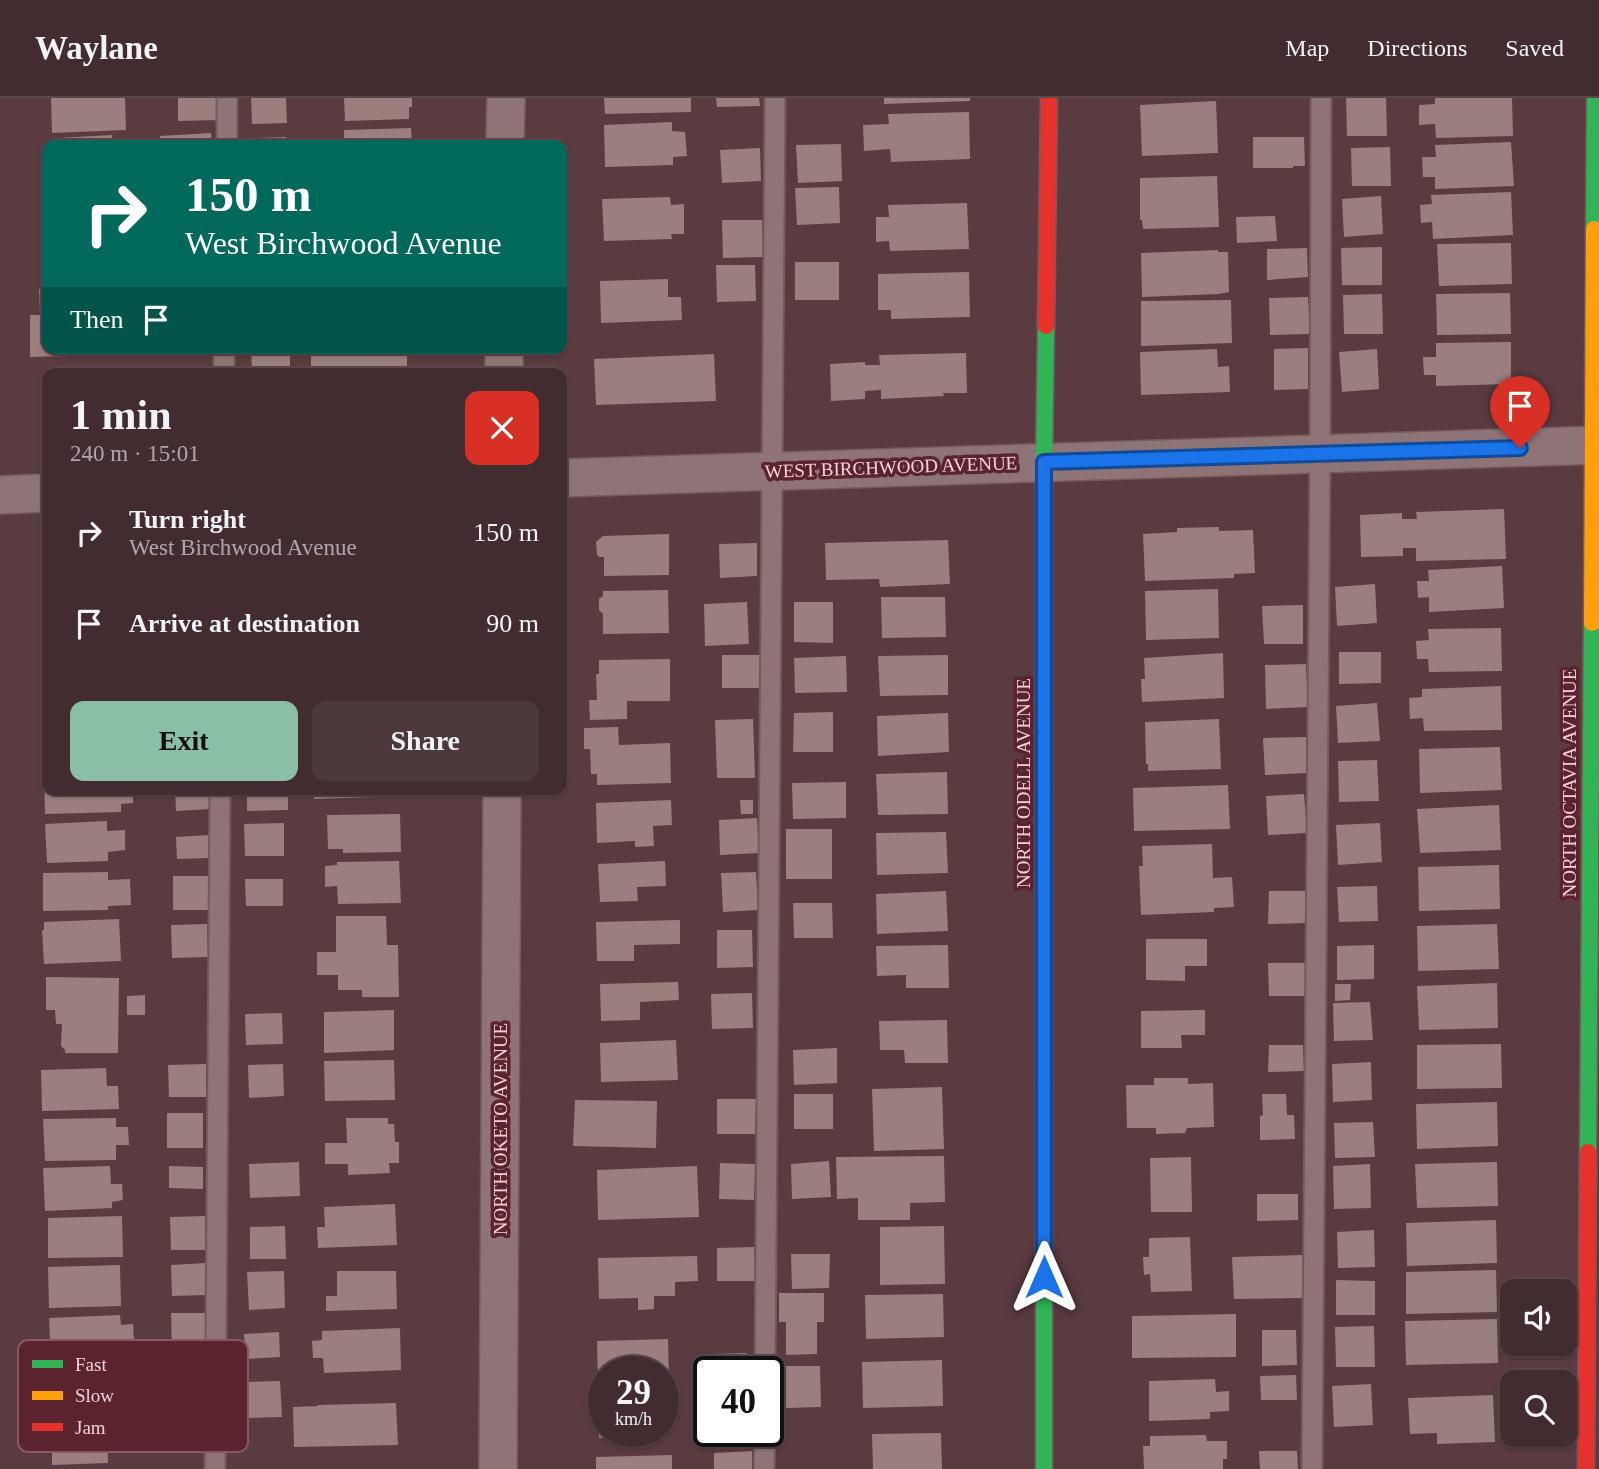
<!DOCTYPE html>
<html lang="en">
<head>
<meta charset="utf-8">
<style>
	:root { --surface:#432c30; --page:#4d383c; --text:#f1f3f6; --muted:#afa7ab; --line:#5b484c; --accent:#8abfa5 }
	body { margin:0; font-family:"Times New Roman",serif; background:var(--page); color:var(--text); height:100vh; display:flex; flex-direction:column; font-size:26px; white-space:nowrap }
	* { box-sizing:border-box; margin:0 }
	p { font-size:23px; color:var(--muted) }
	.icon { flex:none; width:38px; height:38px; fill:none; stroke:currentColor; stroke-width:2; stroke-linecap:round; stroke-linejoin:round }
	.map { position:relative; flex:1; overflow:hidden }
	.side { position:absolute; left:42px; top:270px; width:525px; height:427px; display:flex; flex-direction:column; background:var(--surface); border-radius:14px; box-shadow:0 2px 5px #0004,0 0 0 2px var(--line) }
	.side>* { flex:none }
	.guide { position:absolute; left:42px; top:42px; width:525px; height:214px; border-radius:14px; box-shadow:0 2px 5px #0004,0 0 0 2px var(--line); background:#00695c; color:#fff; overflow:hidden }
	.fabs { position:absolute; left:1500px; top:1181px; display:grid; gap:14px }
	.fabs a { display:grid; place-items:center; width:77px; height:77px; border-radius:14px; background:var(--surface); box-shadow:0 2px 5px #0004,0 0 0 2px var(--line); font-size:35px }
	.speed { position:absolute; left:588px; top:1258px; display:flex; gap:14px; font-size:35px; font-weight:700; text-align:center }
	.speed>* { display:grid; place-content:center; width:91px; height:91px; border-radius:50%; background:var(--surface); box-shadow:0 2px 5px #0004,0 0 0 2px var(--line); line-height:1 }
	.speed small { font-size:18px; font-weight:400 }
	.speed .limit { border:4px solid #111; border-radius:10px; background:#fff; color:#111 }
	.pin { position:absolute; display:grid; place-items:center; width:60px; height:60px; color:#fff; margin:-72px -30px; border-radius:50% 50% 50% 0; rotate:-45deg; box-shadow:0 0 7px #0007 }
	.pin .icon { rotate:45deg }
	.me { position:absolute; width:77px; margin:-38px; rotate:0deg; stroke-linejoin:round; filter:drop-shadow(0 0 5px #0008) }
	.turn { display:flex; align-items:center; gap:24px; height:147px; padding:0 28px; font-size:32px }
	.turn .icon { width:91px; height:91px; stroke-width:2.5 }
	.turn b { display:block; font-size:49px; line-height:60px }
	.then { display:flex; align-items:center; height:66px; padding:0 28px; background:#0003; gap:14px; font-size:26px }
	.round { display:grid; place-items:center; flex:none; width:74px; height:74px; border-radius:14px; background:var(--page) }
	.headline { display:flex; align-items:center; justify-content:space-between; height:119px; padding:0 28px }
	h1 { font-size:42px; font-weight:700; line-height:52px }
	.cta { display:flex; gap:14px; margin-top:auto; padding:14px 28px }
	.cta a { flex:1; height:80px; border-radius:14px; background:var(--accent); color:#111; font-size:28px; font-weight:700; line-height:80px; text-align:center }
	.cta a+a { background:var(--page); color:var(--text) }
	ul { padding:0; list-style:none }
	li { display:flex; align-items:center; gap:21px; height:91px; padding:0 28px }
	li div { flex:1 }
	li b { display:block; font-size:26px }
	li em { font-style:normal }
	header { display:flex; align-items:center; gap:42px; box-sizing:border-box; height:98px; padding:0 35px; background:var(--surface); border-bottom:2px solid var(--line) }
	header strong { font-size:33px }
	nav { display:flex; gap:38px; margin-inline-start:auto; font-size:24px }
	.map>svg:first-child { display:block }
</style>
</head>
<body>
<header>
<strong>Waylane</strong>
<nav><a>Map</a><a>Directions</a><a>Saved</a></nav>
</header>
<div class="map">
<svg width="1599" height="1371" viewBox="0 0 1599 1371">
	<rect width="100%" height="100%" fill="#593b40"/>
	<path fill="#9a7f7e" d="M51 0H125L126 32 52 35Z
		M178 0H219V22L178 23Z
		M251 0H286L287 25 252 26Z
		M344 0H412V9H409V21L345 23Z
		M604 0H691V14L605 16Z
		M716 0H759L760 8 717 9Z
		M884 0H970V3L884 6Z
		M1346 0H1386L1387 38H1347Z
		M1435 0H1512L1513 38 1436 40 1435 26 1419 27V7L1435 6Z
		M1216 3 1218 55 1142 58 1140 7Z
		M969 14 970 61 891 64 890 51 864 53 863 27 889 26 888 16Z
		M672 24V33L685 34 687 58 673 59V67L605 69 604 27Z
		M411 30 412 47H344V32Z
		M211 35 212 47H160V38Z
		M112 37V43L130 41 131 47H58V40Z
		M286 39V47H250V40Z
		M1253 39H1304L1305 68H1293V70H1253Z
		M1511 44 1514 88 1435 91V79H1423L1422 59H1436L1435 47Z
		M841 46 842 83 798 85 796 47Z
		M1390 49 1391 88H1352L1351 50Z
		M760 50 761 83 722 85 720 52Z
		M1217 78 1219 129 1143 131 1142 122H1140V80Z
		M839 89 840 125 797 127 795 90Z
		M1511 94 1513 137 1433 141 1432 124 1421 125 1420 107 1432 106 1431 97Z
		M1381 98 1383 136 1344 139 1342 101Z
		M670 99 671 107 684 106V136H671L672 141 604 143 602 101Z
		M967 105 969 151 890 153 889 143 876 144V119H889L888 107Z
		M1275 118 1277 143 1237 145 1236 119Z
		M722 122H762L763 159 723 160Z
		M1511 145 1512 186 1439 188 1437 146Z
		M1382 149V187H1342L1341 150Z
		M1307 150 1308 179 1267 182V151Z
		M1218 152V154H1228L1229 194 1219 196 1142 199 1141 155Z
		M795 164H839V202H795Z
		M716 167H755L756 203 717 204Z
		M969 174 970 219 891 221V212H878V176Z
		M668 181V199H681L682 222 601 225 600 183Z
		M39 191H47V250H106L107 257 30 259V217H40Z
		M1510 195 1511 236 1437 237 1436 196Z
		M1382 196 1383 236H1344L1343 197Z
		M1308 199 1310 236 1270 237 1269 200Z
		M1231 202 1232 245 1141 248V203Z
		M1511 244V286L1436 288V277H1424L1423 259H1436V245Z
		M251 250H290V271L252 272Z
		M311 250H411V256H407V268L311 270Z
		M1308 250V291L1274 292V251Z
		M1217 251 1218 269 1229 268 1230 294 1141 297 1140 254Z
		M1377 251 1379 291 1342 294 1339 254Z
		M966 255 967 295H943L944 298 881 301V292L865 293V301L831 303 830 266 865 264V267H880L879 257Z
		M714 256 716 303 596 307 594 261Z
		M1504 411 1506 461 1416 463V450H1403V458L1361 459 1360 417 1402 415V421H1417L1416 414Z
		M1219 429V433L1253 432 1255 475 1234 476V480L1145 483 1143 436 1177 434V430Z
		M669 436V477L604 478V459H599L597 457 596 444 603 438Z
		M948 442 950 486 880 489 879 481 826 482 825 445Z
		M757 445V478L720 480 719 446Z
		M1502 468 1504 510 1429 514V499L1418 500 1417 483H1429L1428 472Z
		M1375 486 1377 525 1337 528 1335 489Z
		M1218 491 1219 540 1146 542 1145 493Z
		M668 492 669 535 603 536V516L599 512V501L603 498V493Z
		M881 499H945L946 539 882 540Z
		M747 504 749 546 705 548 704 506Z
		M794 504H833V545L794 544Z
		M1303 507V546H1264L1262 508Z
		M1501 530 1502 573 1429 574 1428 561H1417L1416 543 1429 542 1428 531Z
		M1339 554H1381V585L1339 586Z
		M1223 555 1224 600 1142 604 1141 581H1145L1144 560Z
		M722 557H760L759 590H722Z
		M948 557V597L880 598 878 558Z
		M846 558 847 594 795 595 794 560Z
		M670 561V603H627V621L590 622 589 602H597L596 576H599V562Z
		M1306 566 1308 609 1266 611 1265 567Z
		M1501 588 1502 632 1424 633 1423 620 1410 621 1409 600 1422 599V591Z
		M1377 605 1380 643 1338 645 1336 608Z
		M833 614V654H793L794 615Z
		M948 615 949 654 878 658 877 618Z
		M753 621 755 680H717L715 622Z
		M1219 621 1221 671 1148 673V666H1146L1145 624Z
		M44 625H47V668H44L43 634H44Z
		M618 629 619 647 670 645 671 685 597 687V676H591L590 651H584V630Z
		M1306 639 1307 675 1265 677 1263 640Z
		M1500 649 1502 692 1420 695 1419 651Z
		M1377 662 1379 703 1339 704 1338 663Z
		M44 674H47V691H133V705L121 706V714L45 716Z
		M947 674 948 716 878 717 876 676Z
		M846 684V720L793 721 792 685Z
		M1228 687 1230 731 1134 733 1133 690Z
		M175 691H210L211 711 176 713Z
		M247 691H288V712L247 713Z
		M313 691H409V698L314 701Z
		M1304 696 1307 735 1268 737 1266 698Z
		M671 702 672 727 653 728 654 748 635 749V743L597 745 596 705Z
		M740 702H753V716H741Z
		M1499 707 1501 752 1420 755 1417 711Z
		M400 716 401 754 343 755V751H328L327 717Z
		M757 720 759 755 720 757 719 722Z
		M107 723V733L125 732V752L108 754V763L47 765 45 726Z
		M284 725V758H245L244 726Z
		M1380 725 1382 764 1338 767 1336 727Z
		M786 731H832V781H786Z
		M946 734 948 775 877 777 876 735Z
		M209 737V760L177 761 176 739Z
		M1212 746 1213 780 1232 779 1234 809 1214 810V814L1141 817 1139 768H1143L1142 748Z
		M399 763 401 805 338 806 337 788 325 789V768L337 767V764Z
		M665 763 666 788 637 789 638 803 600 804 598 766Z
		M1499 767 1500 811 1419 813 1418 769Z
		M108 774V782L130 781 131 807 108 808V812L43 813V775Z
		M756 774 758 812 723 814 721 775Z
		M173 778H210L211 812H173Z
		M245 781H283V808H246Z
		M1377 788 1378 823 1339 824 1337 789Z
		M946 793 948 833 877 836 876 796Z
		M1269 793H1307V825L1268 826Z
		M793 805H832L833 840H794Z
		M336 818H386L387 847H398L399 899H362V892H338V877H317V854H336Z
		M119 821 121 863 44 866 42 832H44V824Z
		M680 822V846L634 847V863H597L596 824Z
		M207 826 208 859 172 860 171 827Z
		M1497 826 1499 871 1418 873 1417 828Z
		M717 832H752L753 869 717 870Z
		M1146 841H1207V868H1185V883L1146 882Z
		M948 847 949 890H906V877L877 878 876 848Z
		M1374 847V881L1337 882V848Z
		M1268 865H1306V898H1269Z
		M46 879 119 880 118 955H65V952L61 948 62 926H56L55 912H46Z
		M678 884 679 902 640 904V922L601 923 600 886Z
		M1497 885 1498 930 1419 932 1417 888Z
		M1335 886H1351L1350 902 1335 903Z
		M752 895 753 930 712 931 711 896Z
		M145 897V917H127V898Z
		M1370 904 1373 942 1334 943 1333 905Z
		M394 912V952L324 955V914Z
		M1205 912V937H1181L1182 950H1141V913Z
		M282 915 283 946 246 947 245 916Z
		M947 922 948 965H905L904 952H880L879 923Z
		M676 942 678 982 601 984 600 945Z
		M1501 946 1502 990 1417 991V947Z
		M1269 947H1303L1304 973 1268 974Z
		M837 950V985L794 987 793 952Z
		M394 962 395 1002 325 1003 324 963Z
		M1371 964 1372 1002 1333 1004 1332 966Z
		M206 966V999H169L168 967Z
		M283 966 284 998 249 1000 248 967Z
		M106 970 107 988H118L119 1011 42 1013 41 972Z
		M1154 980H1188V986L1213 985 1214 1029 1187 1030 1185 1035 1156 1036V1030H1127L1126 987H1154Z
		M942 989 944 1051 874 1053 872 991Z
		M794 996H833V1031H794Z
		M1262 996H1286L1287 1017H1294L1295 1041 1260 1042V1018L1263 1017Z
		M717 1001H756L755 1036H717Z
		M575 1002 657 1003 656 1050 573 1048Z
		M1497 1004 1498 1048 1417 1051 1416 1006Z
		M167 1015H203V1050H167Z
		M116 1020V1029H128L129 1047H116V1062L45 1063 43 1021Z
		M346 1020H388V1026H394L395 1044H399V1065H389L390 1075 348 1077V1066H325V1045H347Z
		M1373 1024 1375 1059 1335 1060 1334 1025Z
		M944 1058 945 1104 910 1105V1122H858V1100L837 1101 836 1059Z
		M1191 1059 1192 1114H1151L1150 1060Z
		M829 1063 831 1099 792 1101 791 1066Z
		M299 1064 300 1098 250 1100 249 1066Z
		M1497 1064 1498 1108 1417 1110 1415 1066Z
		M720 1065 755 1066 754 1102 719 1101Z
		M1370 1066 1371 1110 1334 1111 1333 1068Z
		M110 1068 111 1086H122L123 1102 112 1104V1110L45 1113 43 1070Z
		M169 1068 203 1069V1091L169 1090Z
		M697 1068 699 1119 598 1122 597 1072Z
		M1257 1096H1298V1122L1257 1123Z
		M395 1106 397 1147 318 1150 317 1129H325L324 1109Z
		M122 1118 123 1159 48 1160V1120Z
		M205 1118V1152H171L170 1119Z
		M1496 1122 1497 1165 1407 1168 1406 1125Z
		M285 1128 286 1161H250V1129Z
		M944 1128 945 1186 880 1187V1129Z
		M1374 1132 1375 1169 1338 1170 1337 1134Z
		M1190 1139 1192 1193 1151 1194 1150 1176 1144 1177 1143 1159H1149V1140Z
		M754 1149 755 1183H717V1150Z
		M791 1156H830L829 1190 792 1191Z
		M1302 1157 1303 1200 1234 1201 1232 1159Z
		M697 1158 698 1183 675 1184V1198H654V1211L638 1212V1200L599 1201 598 1160Z
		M206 1165 207 1197 172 1198 171 1167Z
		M120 1167 121 1208 49 1210 48 1169Z
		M1496 1172 1497 1214 1406 1216V1174Z
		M284 1173 285 1210 249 1212 247 1174Z
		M337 1173H396L397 1211 326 1213V1198H337Z
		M1336 1182 1375 1183V1217H1336Z
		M779 1195H824V1224H817V1256L786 1257V1224H779Z
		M943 1196 944 1239 866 1241 865 1197Z
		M171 1215H205L206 1251 172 1253Z
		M1236 1216V1259L1132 1260V1218Z
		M120 1217 121 1227 133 1226 134 1241H121V1257L51 1260 49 1220Z
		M1497 1221 1498 1265 1406 1267 1405 1223Z
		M1374 1228 1375 1269H1336L1335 1229Z
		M400 1230 401 1272 324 1275 323 1260H313L312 1243 322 1242V1233Z
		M1262 1232H1296L1297 1267 1262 1268Z
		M279 1234 280 1259 246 1261 244 1236Z
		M668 1241 669 1281 663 1282V1274H604V1284H598L597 1243Z
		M747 1255V1274H711L710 1256Z
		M942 1262 943 1308 863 1310 862 1264Z
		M785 1268H820L821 1309 786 1310Z
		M1296 1277 1297 1302H1261L1260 1278Z
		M1215 1281 1216 1294 1229 1293V1313L1210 1314V1321L1149 1323V1283Z
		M280 1283 282 1319 246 1320 245 1284Z
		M1371 1286 1373 1327 1334 1329 1332 1288Z
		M1493 1297 1495 1344 1437 1346V1335L1410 1336 1408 1300Z
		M604 1300V1334H664V1337L599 1340 598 1301Z
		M396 1305 398 1347 294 1349 293 1309 318 1308V1307Z
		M107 1326 108 1365 52 1367V1328Z
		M941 1335 942 1371H873L872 1336Z
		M1206 1337 1207 1343H1227V1361H1223V1371H1144L1143 1348H1150V1338Z
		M752 1353V1371H714V1355Z
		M1259 1353H1297L1298 1371H1260Z
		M672 1357V1371H596V1359Z"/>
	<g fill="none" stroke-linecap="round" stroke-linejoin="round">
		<defs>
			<path id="lane" d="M227 47V0
				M224 275V250
				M765 1274 775 0
				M215 1371 220 691
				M764 1371 765 1334
				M1312 1371 1320 356 1321 0"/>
			<path id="street" d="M505 47 506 0
				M504 275V250
				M562 380 1599 347
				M0 397 47 395
				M498 1371 502 691"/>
			<path id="fast" d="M1594 131 1595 0
				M1044 692V364L1046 228
				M1044 987V1371
				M1588 1054 1592 525"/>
			<path id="slow" d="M1592 525 1594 131
				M1044 692V987"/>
			<path id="jam" d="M1046 228 1049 0
				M1586 1371 1588 1054"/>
		</defs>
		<use href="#lane" stroke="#74595d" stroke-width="23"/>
		<use href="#street" stroke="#74595d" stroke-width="40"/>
		<use href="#fast" stroke="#74595d" stroke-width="19"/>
		<use href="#slow" stroke="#74595d" stroke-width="19"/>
		<use href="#jam" stroke="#74595d" stroke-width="19"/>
		<use href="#lane" stroke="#8e7477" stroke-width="19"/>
		<use href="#street" stroke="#8e7477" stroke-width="37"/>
		<use href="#fast" stroke="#30b455" stroke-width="16"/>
		<use href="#slow" stroke="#ff9f0a" stroke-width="16"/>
		<use href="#jam" stroke="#e5322d" stroke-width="16"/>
	</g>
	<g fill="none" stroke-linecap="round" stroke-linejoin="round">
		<defs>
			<path id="route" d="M1044 1179V364L1520 350"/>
		</defs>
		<use href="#route" stroke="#114b97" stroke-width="18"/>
		<use href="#route" stroke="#1a73e8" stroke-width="12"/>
	</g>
	<g text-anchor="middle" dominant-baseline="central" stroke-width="7" stroke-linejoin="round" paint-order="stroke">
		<g font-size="19" fill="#f5d1d5" stroke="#5a232e">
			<text transform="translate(891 369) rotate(-2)">WEST BIRCHWOOD AVENUE</text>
			<text transform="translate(1023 685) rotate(-90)">NORTH ODELL AVENUE</text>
			<text transform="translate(1569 685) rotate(-90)">NORTH OCTAVIA AVENUE</text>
			<text transform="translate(500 1031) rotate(-90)">NORTH OKETO AVENUE</text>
		</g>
	</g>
	<rect x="18" y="1242" width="230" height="112" rx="10" fill="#5a232e" stroke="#885760" stroke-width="2"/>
	<rect x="32" y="1262" width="31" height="8" fill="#30b455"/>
	<rect x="32" y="1293" width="31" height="9" fill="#ff9f0a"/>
	<rect x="32" y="1325" width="31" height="8" fill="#e5322d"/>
	<g font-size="19" fill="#f5d1d5">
		<text x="75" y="1273">Fast</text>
		<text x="75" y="1304">Slow</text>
		<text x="75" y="1336">Jam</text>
	</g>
</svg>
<div class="fabs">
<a><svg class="icon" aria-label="sound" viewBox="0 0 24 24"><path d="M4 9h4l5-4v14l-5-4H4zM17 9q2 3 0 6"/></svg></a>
<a><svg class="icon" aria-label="search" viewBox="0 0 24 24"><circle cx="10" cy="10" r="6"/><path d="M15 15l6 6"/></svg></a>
</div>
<div class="speed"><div>29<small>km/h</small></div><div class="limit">40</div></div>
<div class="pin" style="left:1520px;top:350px;background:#d93025"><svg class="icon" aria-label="arrive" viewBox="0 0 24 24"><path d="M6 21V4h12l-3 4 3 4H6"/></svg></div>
<svg class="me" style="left:1044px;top:1179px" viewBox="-20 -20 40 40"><path d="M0-17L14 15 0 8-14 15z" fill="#1a73e8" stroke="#fff" stroke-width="4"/></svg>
<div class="guide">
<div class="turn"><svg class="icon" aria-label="right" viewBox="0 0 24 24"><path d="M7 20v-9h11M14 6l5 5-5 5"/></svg><div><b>150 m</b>West Birchwood Avenue</div></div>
<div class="then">Then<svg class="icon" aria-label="arrive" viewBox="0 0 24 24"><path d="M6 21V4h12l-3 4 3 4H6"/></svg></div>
</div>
<section class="side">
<div class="headline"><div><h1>1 min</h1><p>240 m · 15:01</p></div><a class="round" style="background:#d93025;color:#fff"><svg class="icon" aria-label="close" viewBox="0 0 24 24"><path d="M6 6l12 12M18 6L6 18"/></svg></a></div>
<ul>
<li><svg class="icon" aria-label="right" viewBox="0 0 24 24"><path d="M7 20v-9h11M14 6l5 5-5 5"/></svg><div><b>Turn right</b><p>West Birchwood Avenue</p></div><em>150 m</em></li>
<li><svg class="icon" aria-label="arrive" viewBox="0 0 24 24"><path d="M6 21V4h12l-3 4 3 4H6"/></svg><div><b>Arrive at destination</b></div><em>90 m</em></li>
</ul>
<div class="cta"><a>Exit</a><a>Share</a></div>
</section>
</div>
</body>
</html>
